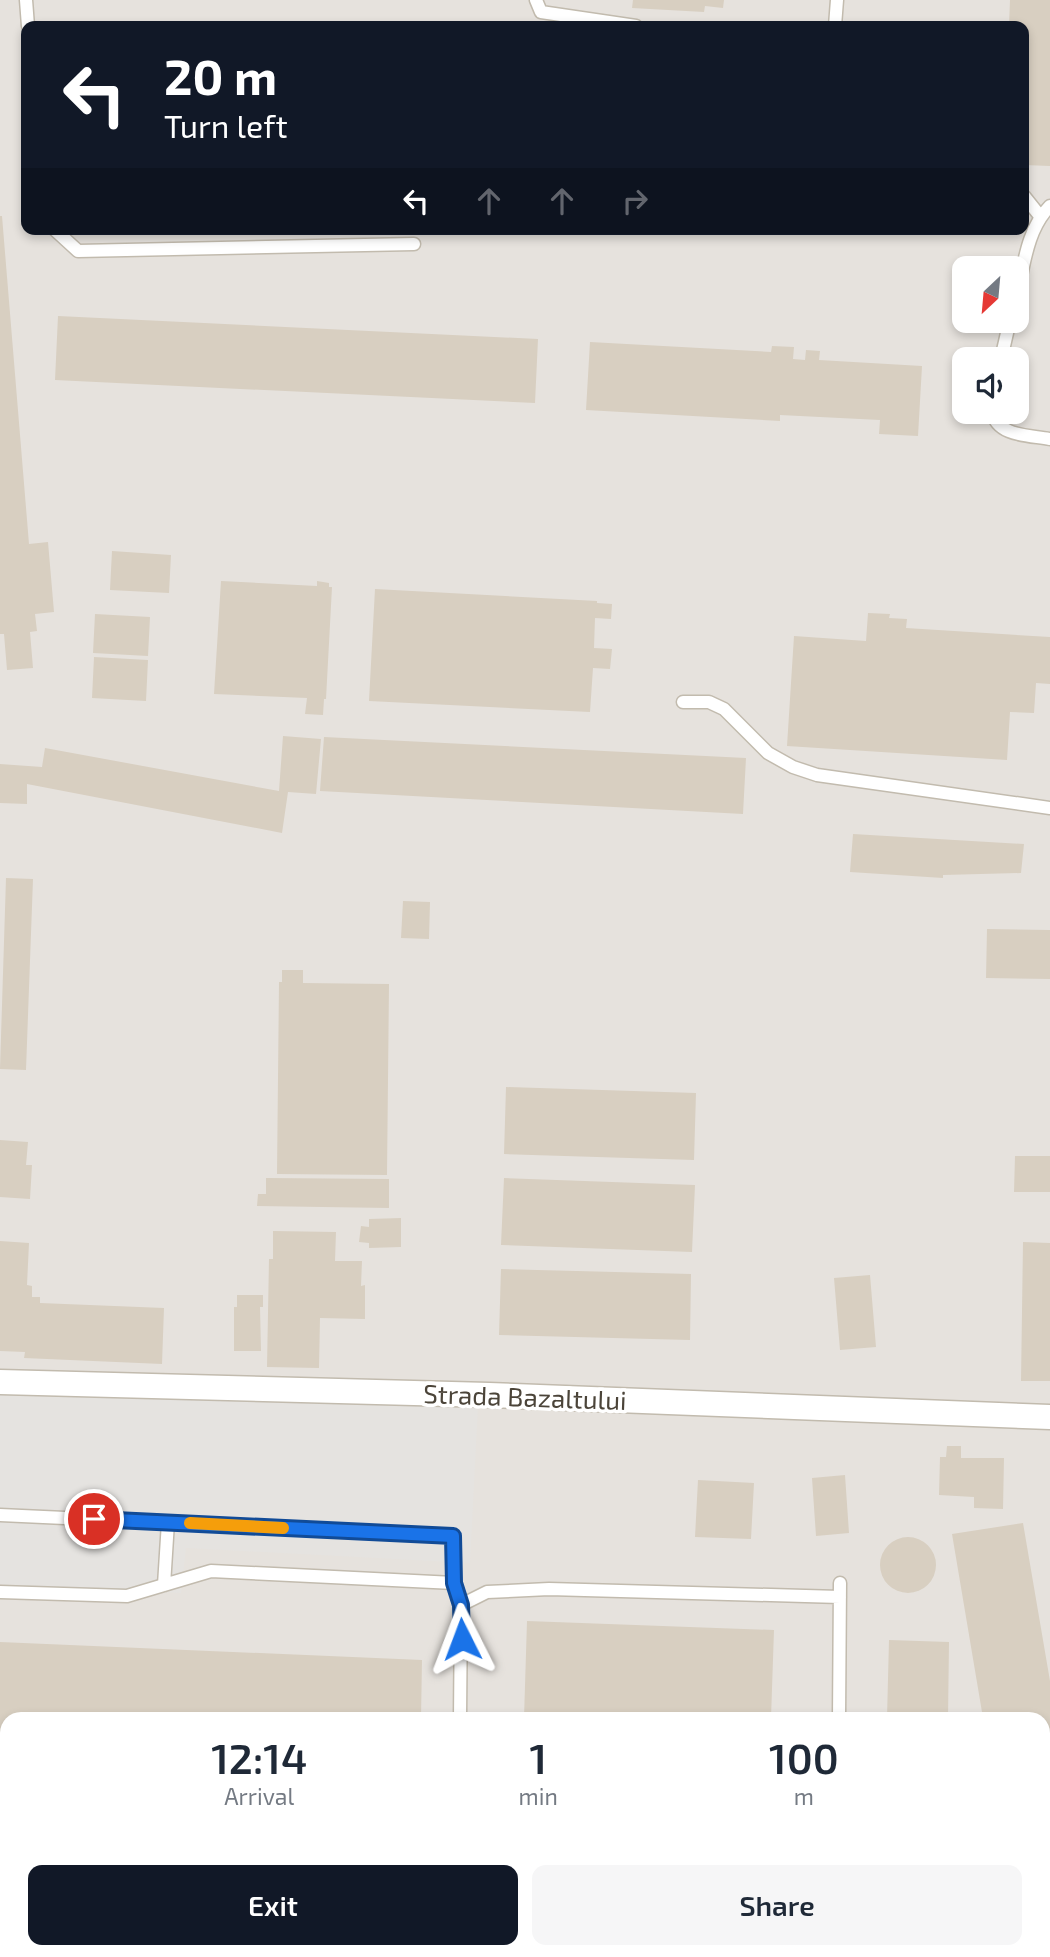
<!DOCTYPE html>
<html lang="en">
<head>
<meta charset="utf-8">
<style>
	:root { --surface:#fff; --page:#f6f6f7; --text:#1f2937; --muted:#747a83; --accent:#111827 }
	body { margin:0; font-family:"Exo 2",sans-serif; background:var(--page); color:var(--text); height:100vh; display:flex; flex-direction:column; font-size:26px; white-space:nowrap }
	* { box-sizing:border-box; margin:0 }
	p { font-size:23px; color:var(--muted) }
	.icon { flex:none; width:38px; height:38px; fill:none; stroke:currentColor; stroke-width:2; stroke-linecap:round; stroke-linejoin:round }
	.map { position:relative; flex:1; overflow:hidden }
	.panel { position:absolute; left:0px; top:1712px; width:1050px; height:247px; display:flex; flex-direction:column; background:var(--surface); border-radius:21px 21px 0 0; box-shadow:0 4px 10px #0003 }
	.panel>* { flex:none }
	.hud { position:absolute; left:21px; top:21px; width:1008px; height:214px; border-radius:14px; box-shadow:0 4px 10px #0003; background:#111827; color:#fff; overflow:hidden }
	.needle { width:46px; rotate:206deg }
	.controls { position:absolute; left:952px; top:256px; display:grid; gap:14px }
	.controls a { display:grid; place-items:center; width:77px; height:77px; border-radius:14px; background:var(--surface); box-shadow:0 4px 10px #0003; font-size:35px }
	.pin { position:absolute; display:grid; place-items:center; width:60px; height:60px; color:#fff; margin:-30px; border:4px solid #fff; border-radius:50%; box-shadow:0 2px 7px #0007 }
	.me { position:absolute; width:77px; margin:-38px; rotate:357deg; stroke-linejoin:round; filter:drop-shadow(0 0 5px #0008) }
	.turn { display:flex; align-items:center; gap:24px; height:147px; padding:0 28px; font-size:32px }
	.turn .icon { width:91px; height:91px; stroke-width:2.5 }
	.turn b { display:block; font-size:49px; line-height:60px }
	.lanes { display:flex; align-items:center; height:66px; padding:0 28px; background:#0003; justify-content:center; gap:35px; direction:ltr }
	.lanes .off { opacity:.35 }
	.eta { display:flex; justify-content:space-evenly; align-items:center; height:119px; text-align:center }
	.eta b { font-size:42px; font-weight:600; line-height:49px }
	.action { display:flex; gap:14px; margin-top:auto; padding:14px 28px }
	.action a { flex:1; height:80px; border-radius:14px; background:var(--accent); color:#fff; font-size:28px; font-weight:600; line-height:80px; text-align:center }
	.action a+a { background:var(--page); color:var(--text) }
	.map>svg:first-child { display:block }
</style>
</head>
<body>
<div class="map">
<svg width="1050" height="1957" viewBox="0 0 1050 1957">
	<rect width="100%" height="100%" fill="#f6f3ec"/>
	<path fill="#e6e2dd" fill-rule="evenodd" d="M0 0H1050V1957H0ZM26 26H1024V229H26ZM964 268H1017V320H964ZM964 359H1017V411H964ZM7 1718H1043V1951H7Z"/>
	<path fill="#e5e3e0" d="M0 1394 478 1406 470 1563 186 1548 181 1593 0 1584Z"/>
	<path fill="#d8cfc1" d="M633 0H724L723 8 705 6 704 12 632 8Z
		M1010 0H1050V166L1024 165V26H1009Z
		M0 216H2L29 544 48 542 54 612 35 614 37 631 30 632 33 668 7 670 4 634H0Z
		M58 316 538 339 535 403 55 380Z
		M590 342 771 352 772 346 794 347 793 359 805 360 806 350 820 351 819 360 922 366 918 436 879 434 880 420 780 415V421L586 410Z
		M112 551 171 555 169 593 110 590Z
		M221 581 317 586V581L329 583V587H332L326 699H324L323 715 305 714 307 698 214 694Z
		M375 589 597 601V603L612 604 611 619 595 618 594 648 612 649 610 669 593 668 590 712 369 701Z
		M868 613 890 614 889 618 907 619 906 628 1050 637V684L1036 683 1034 713 1010 712 1007 760 787 746 794 636 866 641Z
		M95 614 150 617 148 656 93 653Z
		M94 657 148 660 146 701 92 698Z
		M283 736 321 739 316 794 288 792 282 833 27 784V804L0 803V764L42 767 45 748 279 791Z
		M324 737 746 758 743 814 320 791Z
		M853 834 1024 844 1021 873 943 875V878L850 872Z
		M6 878 33 879 26 1070 0 1069Z
		M403 901 430 902 429 939 401 938Z
		M987 929 1050 930V979L986 978Z
		M282 970H303V983L389 984 387 1175 277 1174 279 982H282Z
		M506 1087 696 1093 694 1160 504 1154Z
		M0 1140 28 1142 26 1165H32L30 1199 0 1197Z
		M1015 1156H1050V1192H1014Z
		M266 1178 389 1179V1208L257 1206 258 1194H266Z
		M504 1178 695 1185 692 1252 501 1245Z
		M401 1218V1247L369 1248V1243L359 1242 361 1226 369 1227V1219Z
		M273 1231 336 1232 335 1261H362L361 1286 365 1285V1319L320 1318 319 1368 267 1367 269 1259H273Z
		M0 1241 29 1243 27 1285 32 1286V1297H40V1303L164 1308 162 1364 24 1358 25 1352 0 1351Z
		M1023 1242 1050 1243V1381H1021Z
		M501 1269 691 1274 690 1340 499 1335Z
		M870 1275 876 1347 840 1350 834 1278Z
		M237 1295H263V1307H260L261 1351H234V1307H237Z
		M947 1446H961V1458H1004L1003 1509 974 1508V1497L939 1495 940 1457H946Z
		M845 1475 849 1533 816 1536 812 1478Z
		M698 1480 754 1483 751 1539 695 1537Z
		M1023 1523 1050 1681V1957H1024L1023 1951H1043V1718H983L952 1534Z
		M880 1565a28 28 0 1 1 56 0a28 28 0 1 1-56 0Z
		M527 1621 774 1630 771 1718H524Z
		M889 1640 949 1642 948 1718H887Z
		M0 1642 422 1660 421 1718H7V1951H414V1957H0Z
		M512 1951H763V1957H512Z
		M909 1951H998L999 1957H908Z"/>
	<g fill="none" stroke-linecap="round" stroke-linejoin="round">
		<defs>
			<path id="service" d="M26 0 28 26
				M536 0 541 12 636 26
				M835 26 837 0
				M1024 196 1040 216
				M54 229 78 251 414 244
				M1017 295C1024 265 1027 229 1050 206
				M1001 359 1010 320
				M992 411C997 437 1029 435 1050 439
				M683 702H709L724 709 768 753 793 767 817 775 1050 808
				M0 1515 453 1536 454 1583
				M164 1585 168 1522
				M0 1592 127 1596 211 1571 454 1583 461 1605 460 1718
				M461 1605 487 1592 549 1589 840 1597
				M839 1718 840 1583
				M454 1957 455 1951
				M838 1957V1951"/>
			<path id="minor" d="M0 1382 489 1395 1050 1417"/>
		</defs>
		<use href="#service" stroke="#c2bbae" stroke-width="15"/>
		<use href="#minor" stroke="#c2bbae" stroke-width="27"/>
		<use href="#service" stroke="#fff" stroke-width="12"/>
		<use href="#minor" stroke="#fff" stroke-width="24"/>
	</g>
	<g fill="none" stroke-linecap="round" stroke-linejoin="round">
		<defs>
			<path id="route" d="M94 1519 453 1536 454 1583 461 1605 462 1639"/>
		</defs>
		<use href="#route" stroke="#114b97" stroke-width="18"/>
		<use href="#route" stroke="#1a73e8" stroke-width="12"/>
		<path stroke="#f59e0b" stroke-width="12" d="M190 1523 283 1528"/>
	</g>
	<g text-anchor="middle" dominant-baseline="central" stroke-width="7" stroke-linejoin="round" paint-order="stroke">
		<g font-size="26" fill="#4b4439" stroke="#fff">
			<text transform="translate(525 1396) rotate(2)">Strada Bazaltului</text>
		</g>
	</g>
</svg>
<div class="controls">
<a><svg class="needle" viewBox="-14 -14 28 28"><path d="M0-13l5 13h-10z" fill="#e53935"/><path d="M0 13l5-13h-10z" fill="#747a83"/></svg></a>
<a><svg class="icon" aria-label="sound" viewBox="0 0 24 24"><path d="M4 9h4l5-4v14l-5-4H4zM17 9q2 3 0 6"/></svg></a>
</div>
<div class="pin" style="left:94px;top:1519px;background:#d93025"><svg class="icon" aria-label="arrive" viewBox="0 0 24 24"><path d="M6 21V4h12l-3 4 3 4H6"/></svg></div>
<svg class="me" style="left:462px;top:1639px" viewBox="-20 -20 40 40"><path d="M0-17L14 15 0 8-14 15z" fill="#1a73e8" stroke="#fff" stroke-width="4"/></svg>
<div class="hud">
<div class="turn"><svg class="icon" aria-label="left" viewBox="0 0 24 24"><path d="M17 20v-9H6M10 6l-5 5 5 5"/></svg><div><b>20 m</b>Turn left</div></div>
<div class="lanes"><svg class="icon" aria-label="left" viewBox="0 0 24 24"><path d="M17 20v-9H6M10 6l-5 5 5 5"/></svg><svg class="icon off" aria-label="ahead" viewBox="0 0 24 24"><path d="M12 20V5M6 11l6-6 6 6"/></svg><svg class="icon off" aria-label="ahead" viewBox="0 0 24 24"><path d="M12 20V5M6 11l6-6 6 6"/></svg><svg class="icon off" aria-label="right" viewBox="0 0 24 24"><path d="M7 20v-9h11M14 6l5 5-5 5"/></svg></div>
</div>
<section class="panel">
<div class="eta">
<div><b>12:14</b><p>Arrival</p></div>
<div><b>1</b><p>min</p></div>
<div><b>100</b><p>m</p></div>
</div>
<div class="action"><a>Exit</a><a>Share</a></div>
</section>
</div>
</body>
</html>
